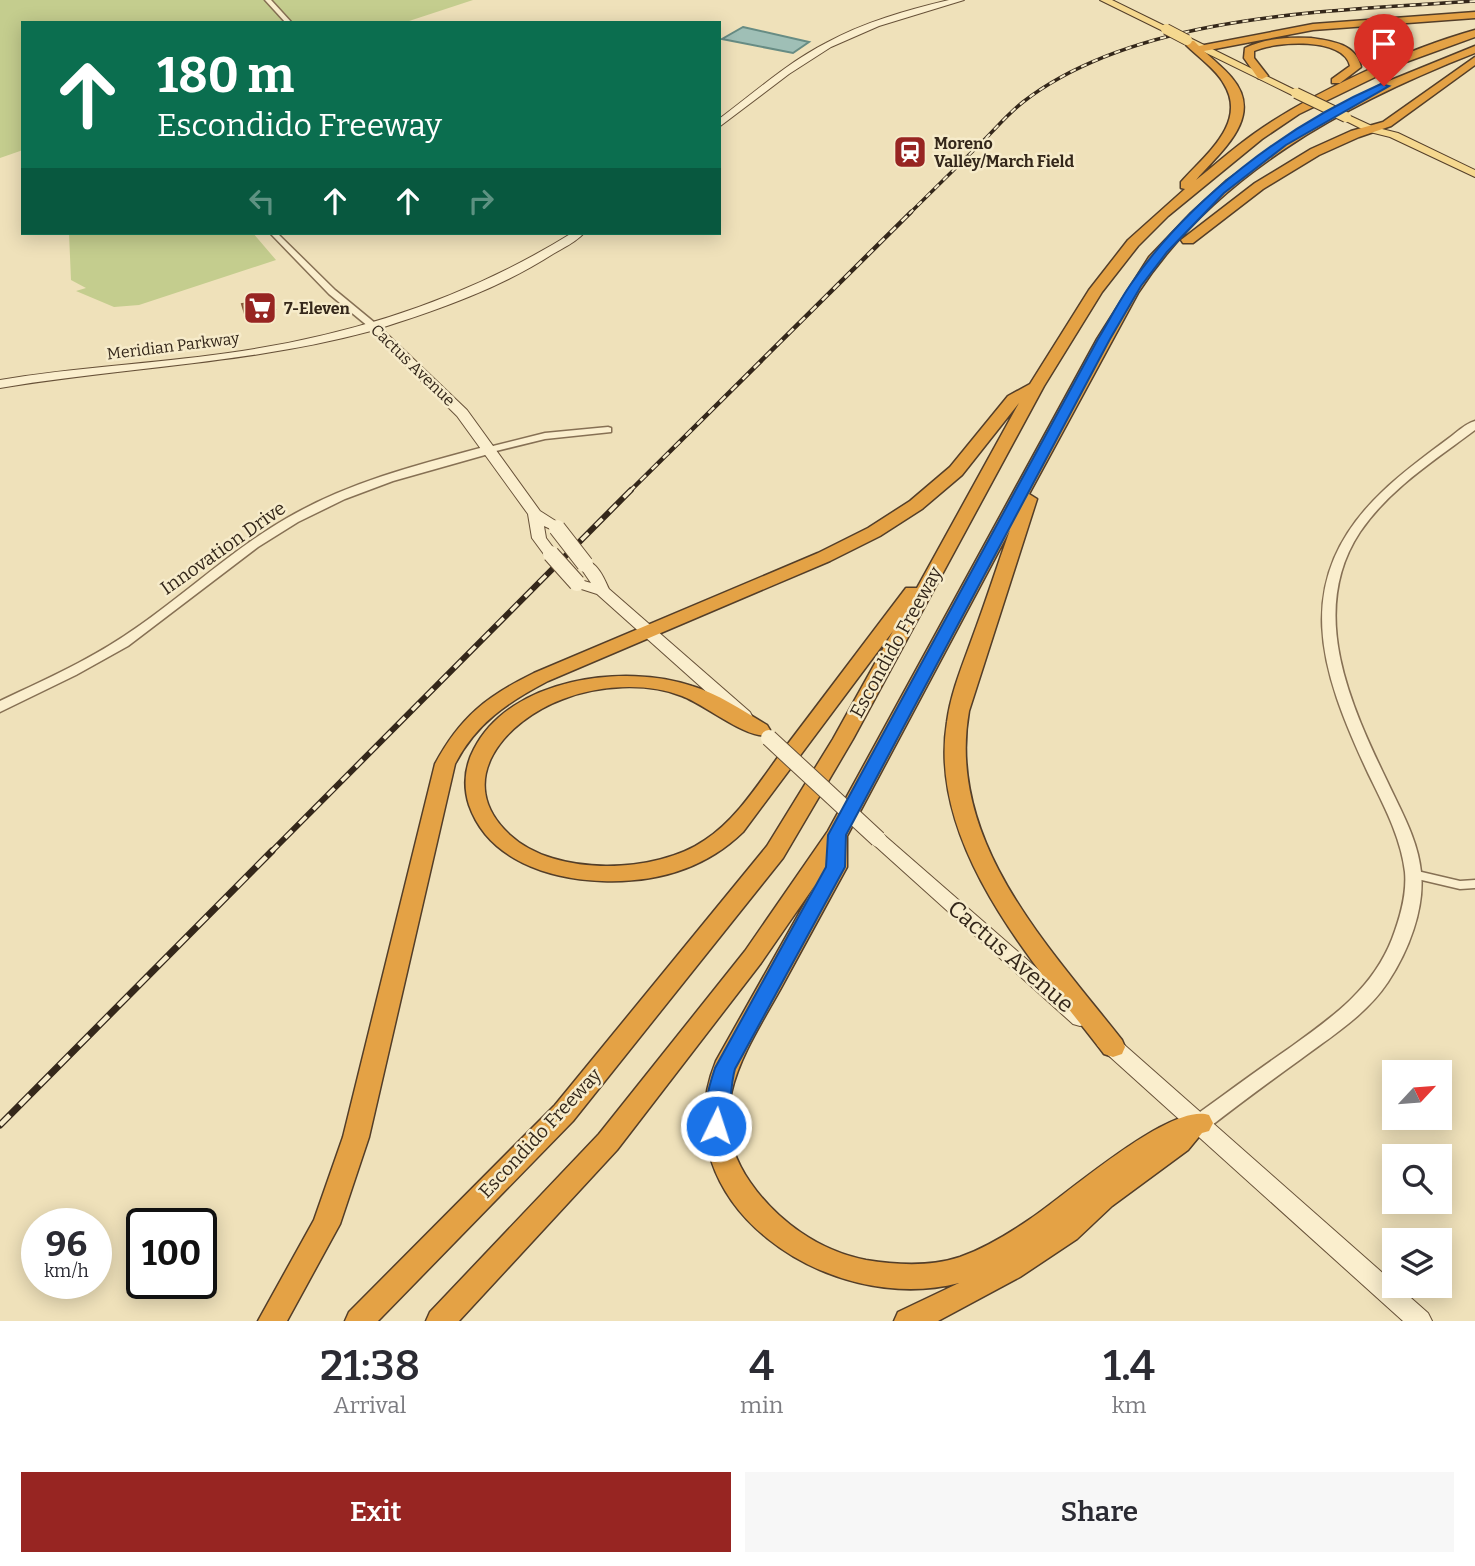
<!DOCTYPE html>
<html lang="en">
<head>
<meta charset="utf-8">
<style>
	:root { --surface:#fff; --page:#f7f7f7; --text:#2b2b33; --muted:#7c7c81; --accent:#972522 }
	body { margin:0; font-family:Bitter,serif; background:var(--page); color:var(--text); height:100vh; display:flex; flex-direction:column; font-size:26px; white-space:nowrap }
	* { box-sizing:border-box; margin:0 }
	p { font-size:23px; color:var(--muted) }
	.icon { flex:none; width:38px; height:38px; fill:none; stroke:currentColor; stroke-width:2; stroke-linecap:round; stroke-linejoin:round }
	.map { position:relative; height:1321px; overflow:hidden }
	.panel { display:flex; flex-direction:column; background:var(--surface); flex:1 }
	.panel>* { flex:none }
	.banner { position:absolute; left:21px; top:21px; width:700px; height:214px; border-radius:0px; box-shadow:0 4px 18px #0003; background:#0b6e4f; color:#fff; overflow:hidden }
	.needle { width:46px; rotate:64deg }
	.controls { position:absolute; left:1382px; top:1060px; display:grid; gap:14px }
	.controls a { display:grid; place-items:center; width:70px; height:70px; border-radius:0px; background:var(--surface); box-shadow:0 4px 18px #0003; font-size:35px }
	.speed { position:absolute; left:21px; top:1208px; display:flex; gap:14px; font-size:35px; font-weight:700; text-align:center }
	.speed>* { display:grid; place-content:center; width:91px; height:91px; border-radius:50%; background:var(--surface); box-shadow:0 4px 18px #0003; line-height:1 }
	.speed small { font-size:18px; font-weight:400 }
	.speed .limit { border:4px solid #111; border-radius:10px; background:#fff; color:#111 }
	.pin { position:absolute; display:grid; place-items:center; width:60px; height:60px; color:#fff; margin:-72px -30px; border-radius:50% 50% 50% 0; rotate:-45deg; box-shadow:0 0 7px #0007 }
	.pin .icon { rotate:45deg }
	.me { position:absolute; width:77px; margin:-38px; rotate:4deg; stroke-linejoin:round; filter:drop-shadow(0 0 5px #0008) }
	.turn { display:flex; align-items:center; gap:24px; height:147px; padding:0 21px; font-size:32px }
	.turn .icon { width:91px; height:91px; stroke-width:2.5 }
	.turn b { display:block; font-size:49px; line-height:60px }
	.lanes { display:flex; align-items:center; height:66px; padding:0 21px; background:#0003; justify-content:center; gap:35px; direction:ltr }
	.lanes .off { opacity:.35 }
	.eta { display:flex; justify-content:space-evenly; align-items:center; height:119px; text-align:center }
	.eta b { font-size:42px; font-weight:600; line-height:49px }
	.action { display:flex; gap:14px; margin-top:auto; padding:14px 21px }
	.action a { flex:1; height:80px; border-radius:0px; background:var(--accent); color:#fff; font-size:28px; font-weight:600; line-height:80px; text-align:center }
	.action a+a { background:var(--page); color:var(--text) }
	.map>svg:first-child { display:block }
</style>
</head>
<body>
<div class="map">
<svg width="1475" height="1321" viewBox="0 0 1475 1321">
	<rect width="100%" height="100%" fill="#efe1ba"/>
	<path fill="#c4cd8e" d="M0 0H473L403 23H23V150L0 158Z
		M69 233H253L276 260 139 305 114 307 76 291 86 288 71 280Z"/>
	<path fill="#9fbfb6" stroke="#678c84" stroke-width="2" d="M743 27 809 42 793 53 722 39Z"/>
	<path fill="#cf996e" stroke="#865a39" stroke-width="2" d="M271 299 275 309 245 314 242 304Z"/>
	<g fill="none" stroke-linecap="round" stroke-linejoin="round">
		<defs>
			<path id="minor" d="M265 0H271L292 23H286Z
				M270 233H277L335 290 375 323V327H369L329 294Z
				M608 427 611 428V432L545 439 488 453 484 450 485 448 545 433Z
				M1413 870 1460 881 1475 880V888L1460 889 1409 877 1407 874 1409 871Z"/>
			<path id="tertiary" d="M1475 421V430C1435 460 1389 489 1360 532 1307 612 1351 706 1388 783 1401 811 1418 840 1421 872 1425 909 1408 952 1388 982 1366 1015 1332 1036 1301 1059 1269 1082 1238 1105 1207 1129L1200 1131 1193 1129 1191 1123 1193 1117C1225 1094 1256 1071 1288 1049 1331 1018 1372 990 1392 939 1400 918 1407 895 1405 872 1401 837 1383 804 1368 773 1320 670 1289 580 1383 491 1403 472 1426 455 1449 438 1457 432 1465 424 1475 421Z
				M488 446 494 450 492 453 393 481 345 499 298 522 258 547 128 646 76 675 0 712V701C46 679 94 658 136 628 188 592 233 549 287 518 349 482 420 464 488 446Z"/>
			<path id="secondary" d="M949 0H964L879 26 831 47 789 74 719 127V119C754 93 787 63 826 43 864 22 907 10 949 0Z
				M572 233H584C576 242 563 248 553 254 500 288 441 309 381 328L467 410 540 511 562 525 564 528 557 532 544 526 546 538 558 554 556 557H546L532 538 528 514 457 416 371 331C249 364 124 367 0 388V380C76 367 152 364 228 353 351 336 466 299 572 233Z
				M585 560C598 563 604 578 609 589L750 712 752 716 750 720H738L597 594 572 586 570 583 577 579 591 583 578 564Z
				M878 833 884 835 1087 1012 1090 1018 1087 1024 1080 1026 1073 1024 872 843 869 839 872 835Z
				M1105 1032 1112 1034 1428 1313 1432 1321H1403L1098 1046 1095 1040 1098 1034Z"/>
			<path id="primary" d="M1100 0H1112L1171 29 1163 31Z
				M1184 38H1190L1301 93 1292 95 1184 42Z
				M1346 114 1374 127 1398 133 1475 170V177L1390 137 1366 131 1342 119V115Z"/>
			<path id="motorway" d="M1475 12V18L1313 30 1204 51C1213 60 1224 68 1232 78 1265 117 1221 151 1196 180 1216 164 1235 147 1255 133 1313 92 1407 49 1475 30V37L1406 62 1299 114 1262 139 1168 216 1138 246 1102 292 1044 386 853 739 783 858 573 1121 378 1321H345L349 1312 555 1105 767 846 833 739 893 631 743 832C705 869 655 883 602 881 549 879 488 860 469 805 463 786 465 766 474 749 510 678 625 663 692 686 719 694 743 711 767 725L770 730 767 735C748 740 704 704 682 696 647 682 598 685 563 699 506 720 451 781 510 835 555 877 656 874 705 840 738 818 760 781 784 749 825 695 865 642 906 588H917L1019 403 962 475 922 509 880 536 830 561 548 681C508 702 476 723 455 764L369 1137 340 1224 287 1321H258L314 1220 343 1137 435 764C460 717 487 696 534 673L818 553 868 528 910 501 950 467 1008 396 1030 384 1089 290 1128 240 1185 189 1181 188V182C1205 155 1248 123 1224 84 1216 69 1198 57 1186 45V41H1194L1199 46 1313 24Z
				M1311 38C1332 41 1356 44 1361 67L1340 83H1332V79L1350 66C1344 37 1276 41 1254 51V58L1268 76 1262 79 1258 78 1244 58 1245 48C1266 38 1288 37 1311 38Z
				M1475 46V53C1347 103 1215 174 1138 293L1029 494 1037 499 969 711C946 841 1048 946 1122 1040L1125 1047 1122 1054 1113 1057 1104 1054C1035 964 927 846 947 722 951 692 963 664 973 636 986 601 997 566 1010 530L847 836V867C825 907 803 947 781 988 746 1051 701 1112 750 1182 777 1221 819 1251 866 1260 897 1265 930 1267 960 1257 985 1248 1008 1234 1030 1219 1065 1196 1170 1102 1209 1115L1213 1123 1209 1131 1202 1133 1188 1150 1112 1206 1077 1239 1020 1277 938 1321H894L898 1312 959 1283C830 1317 658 1204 716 1061L815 885 761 963 617 1150 459 1321H426L430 1312 599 1134 745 951 828 831 1097 339 1149 257 1191 213 1226 181 1302 127 1384 83Z
				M1475 57V65L1391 126 1359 137 1319 155 1263 189 1193 243H1183L1181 240 1255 183 1311 149 1351 131 1383 122Z"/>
		</defs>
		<use href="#minor" stroke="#867054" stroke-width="3"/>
		<use href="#tertiary" stroke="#867054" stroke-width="3"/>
		<use href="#secondary" stroke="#675138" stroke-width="2"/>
		<use href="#primary" stroke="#533e29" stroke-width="2"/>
		<use href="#motorway" stroke="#533e29" stroke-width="3"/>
		<use href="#minor" fill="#faeecd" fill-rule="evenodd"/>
		<use href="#tertiary" fill="#faeecd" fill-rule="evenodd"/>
		<use href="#secondary" fill="#faeecd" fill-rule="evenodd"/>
		<use href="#primary" fill="#f5d88f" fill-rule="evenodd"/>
		<use href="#motorway" fill="#e4a245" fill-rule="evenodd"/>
		<defs>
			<path id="rail-far3" d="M909 214C934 189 960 164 985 139 997 127 1009 113 1023 102 1138 13 1335 11 1475 1"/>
			<path id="rail-far2" d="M629 492 911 212"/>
			<path id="rail-far1" d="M271 852 631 490"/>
			<path id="rail" d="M0 1125 272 851"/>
		</defs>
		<use href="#rail-far3" stroke="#34271a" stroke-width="3.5"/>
		<use href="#rail-far2" stroke="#34271a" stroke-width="4.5"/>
		<use href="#rail-far1" stroke="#34271a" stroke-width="6"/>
		<use href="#rail" stroke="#34271a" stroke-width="7"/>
		<use href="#rail-far3" stroke="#f6ebca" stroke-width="2" stroke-dasharray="6" stroke-linecap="butt"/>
		<use href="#rail-far2" stroke="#f6ebca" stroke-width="2.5" stroke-dasharray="8" stroke-linecap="butt"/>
		<use href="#rail-far1" stroke="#f6ebca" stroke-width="3.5" stroke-dasharray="10" stroke-linecap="butt"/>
		<use href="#rail" stroke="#f6ebca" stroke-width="4.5" stroke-dasharray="14" stroke-linecap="butt"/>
		<defs>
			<path id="secondary-bridge" d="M557 528 585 564
				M551 554 577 583
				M769 738 878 839"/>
			<path id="primary-bridge" d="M1166 29 1187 40
				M1296 93 1346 117"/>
		</defs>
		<use href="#secondary-bridge" stroke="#675138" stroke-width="18" stroke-linecap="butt"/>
		<use href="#primary-bridge" stroke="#533e29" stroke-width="12" stroke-linecap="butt"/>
		<use href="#secondary-bridge" stroke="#faeecd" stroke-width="16"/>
		<use href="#primary-bridge" stroke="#f5d88f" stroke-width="10"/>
	</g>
	<path fill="#1a73e8" stroke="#114b97" stroke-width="2" d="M1381 84 1389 86 1286 145 1224 193 1167 252 1141 286 1110 339 846 835 845 867 735 1069C729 1089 732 1116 724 1133L716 1135 709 1133C700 1115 709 1086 715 1068L826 867 828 835 1098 339C1109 321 1119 301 1131 284 1189 199 1287 125 1381 84Z"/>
	<defs>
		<symbol id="station-square" viewBox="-11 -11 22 22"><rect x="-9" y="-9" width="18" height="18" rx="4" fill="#972522" stroke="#f6ebca"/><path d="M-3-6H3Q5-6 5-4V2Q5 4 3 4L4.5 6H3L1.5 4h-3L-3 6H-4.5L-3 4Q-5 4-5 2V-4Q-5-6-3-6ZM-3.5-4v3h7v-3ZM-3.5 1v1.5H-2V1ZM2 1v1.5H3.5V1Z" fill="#fff"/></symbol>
		<symbol id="supermarket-square" viewBox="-11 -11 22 22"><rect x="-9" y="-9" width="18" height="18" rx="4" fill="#972522" stroke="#f6ebca"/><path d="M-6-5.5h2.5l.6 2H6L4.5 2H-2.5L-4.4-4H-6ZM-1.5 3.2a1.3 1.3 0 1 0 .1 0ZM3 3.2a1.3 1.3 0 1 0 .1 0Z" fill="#fff"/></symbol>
	</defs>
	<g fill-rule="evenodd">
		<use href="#station-square" x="891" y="133" width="38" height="38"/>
		<use href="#supermarket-square" x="241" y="289" width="38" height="38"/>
	</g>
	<g text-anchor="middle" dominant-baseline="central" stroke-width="5" stroke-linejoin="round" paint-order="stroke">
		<g font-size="16" font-weight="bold" fill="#34271a" stroke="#f6ebca" text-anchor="start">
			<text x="934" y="143">Moreno<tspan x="934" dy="18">Valley/March Field</tspan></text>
			<text x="284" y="308">7-Eleven</text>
		</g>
		<g font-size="16" fill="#34271a" stroke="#f6ebca">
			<text transform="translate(173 346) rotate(-7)">Meridian Parkway</text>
			<text transform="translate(413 365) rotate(44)">Cactus Avenue</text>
		</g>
		<g font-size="19" fill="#34271a" stroke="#f6ebca">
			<text transform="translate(223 548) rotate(-35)">Innovation Drive</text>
			<text transform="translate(896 642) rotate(-61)">Escondido Freeway</text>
			<text transform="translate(540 1133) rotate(-47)">Escondido Freeway</text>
		</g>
		<g font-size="23" fill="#34271a" stroke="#f6ebca">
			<text transform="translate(1011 956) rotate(41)">Cactus Avenue</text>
		</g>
	</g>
</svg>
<div class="controls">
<a><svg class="needle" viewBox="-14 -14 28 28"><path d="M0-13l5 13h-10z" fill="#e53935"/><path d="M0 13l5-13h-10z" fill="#7c7c81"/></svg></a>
<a><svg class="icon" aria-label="search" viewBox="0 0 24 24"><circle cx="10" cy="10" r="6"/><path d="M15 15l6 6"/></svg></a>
<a><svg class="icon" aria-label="layers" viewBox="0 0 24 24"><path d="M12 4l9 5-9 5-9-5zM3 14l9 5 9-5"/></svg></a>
</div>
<div class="speed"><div>96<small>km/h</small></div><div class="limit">100</div></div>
<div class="pin" style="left:1384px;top:86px;background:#d93025"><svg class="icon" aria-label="arrive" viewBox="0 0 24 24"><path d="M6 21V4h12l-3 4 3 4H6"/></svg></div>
<svg class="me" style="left:716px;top:1126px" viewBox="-20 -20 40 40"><circle r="17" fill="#1a73e8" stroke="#fff" stroke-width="3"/><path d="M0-11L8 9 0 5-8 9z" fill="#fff"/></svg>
<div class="banner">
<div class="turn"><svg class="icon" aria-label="ahead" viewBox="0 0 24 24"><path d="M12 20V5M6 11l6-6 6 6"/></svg><div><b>180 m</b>Escondido Freeway</div></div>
<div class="lanes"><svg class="icon off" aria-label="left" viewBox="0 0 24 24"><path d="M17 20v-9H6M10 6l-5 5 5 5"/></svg><svg class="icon" aria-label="ahead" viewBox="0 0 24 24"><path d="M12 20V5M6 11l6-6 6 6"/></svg><svg class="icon" aria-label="ahead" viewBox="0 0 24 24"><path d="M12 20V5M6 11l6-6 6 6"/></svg><svg class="icon off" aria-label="right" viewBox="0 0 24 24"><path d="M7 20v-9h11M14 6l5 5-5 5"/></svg></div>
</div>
</div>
<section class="panel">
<div class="eta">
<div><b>21:38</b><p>Arrival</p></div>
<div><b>4</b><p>min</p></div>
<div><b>1.4</b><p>km</p></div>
</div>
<div class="action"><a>Exit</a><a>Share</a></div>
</section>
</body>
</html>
